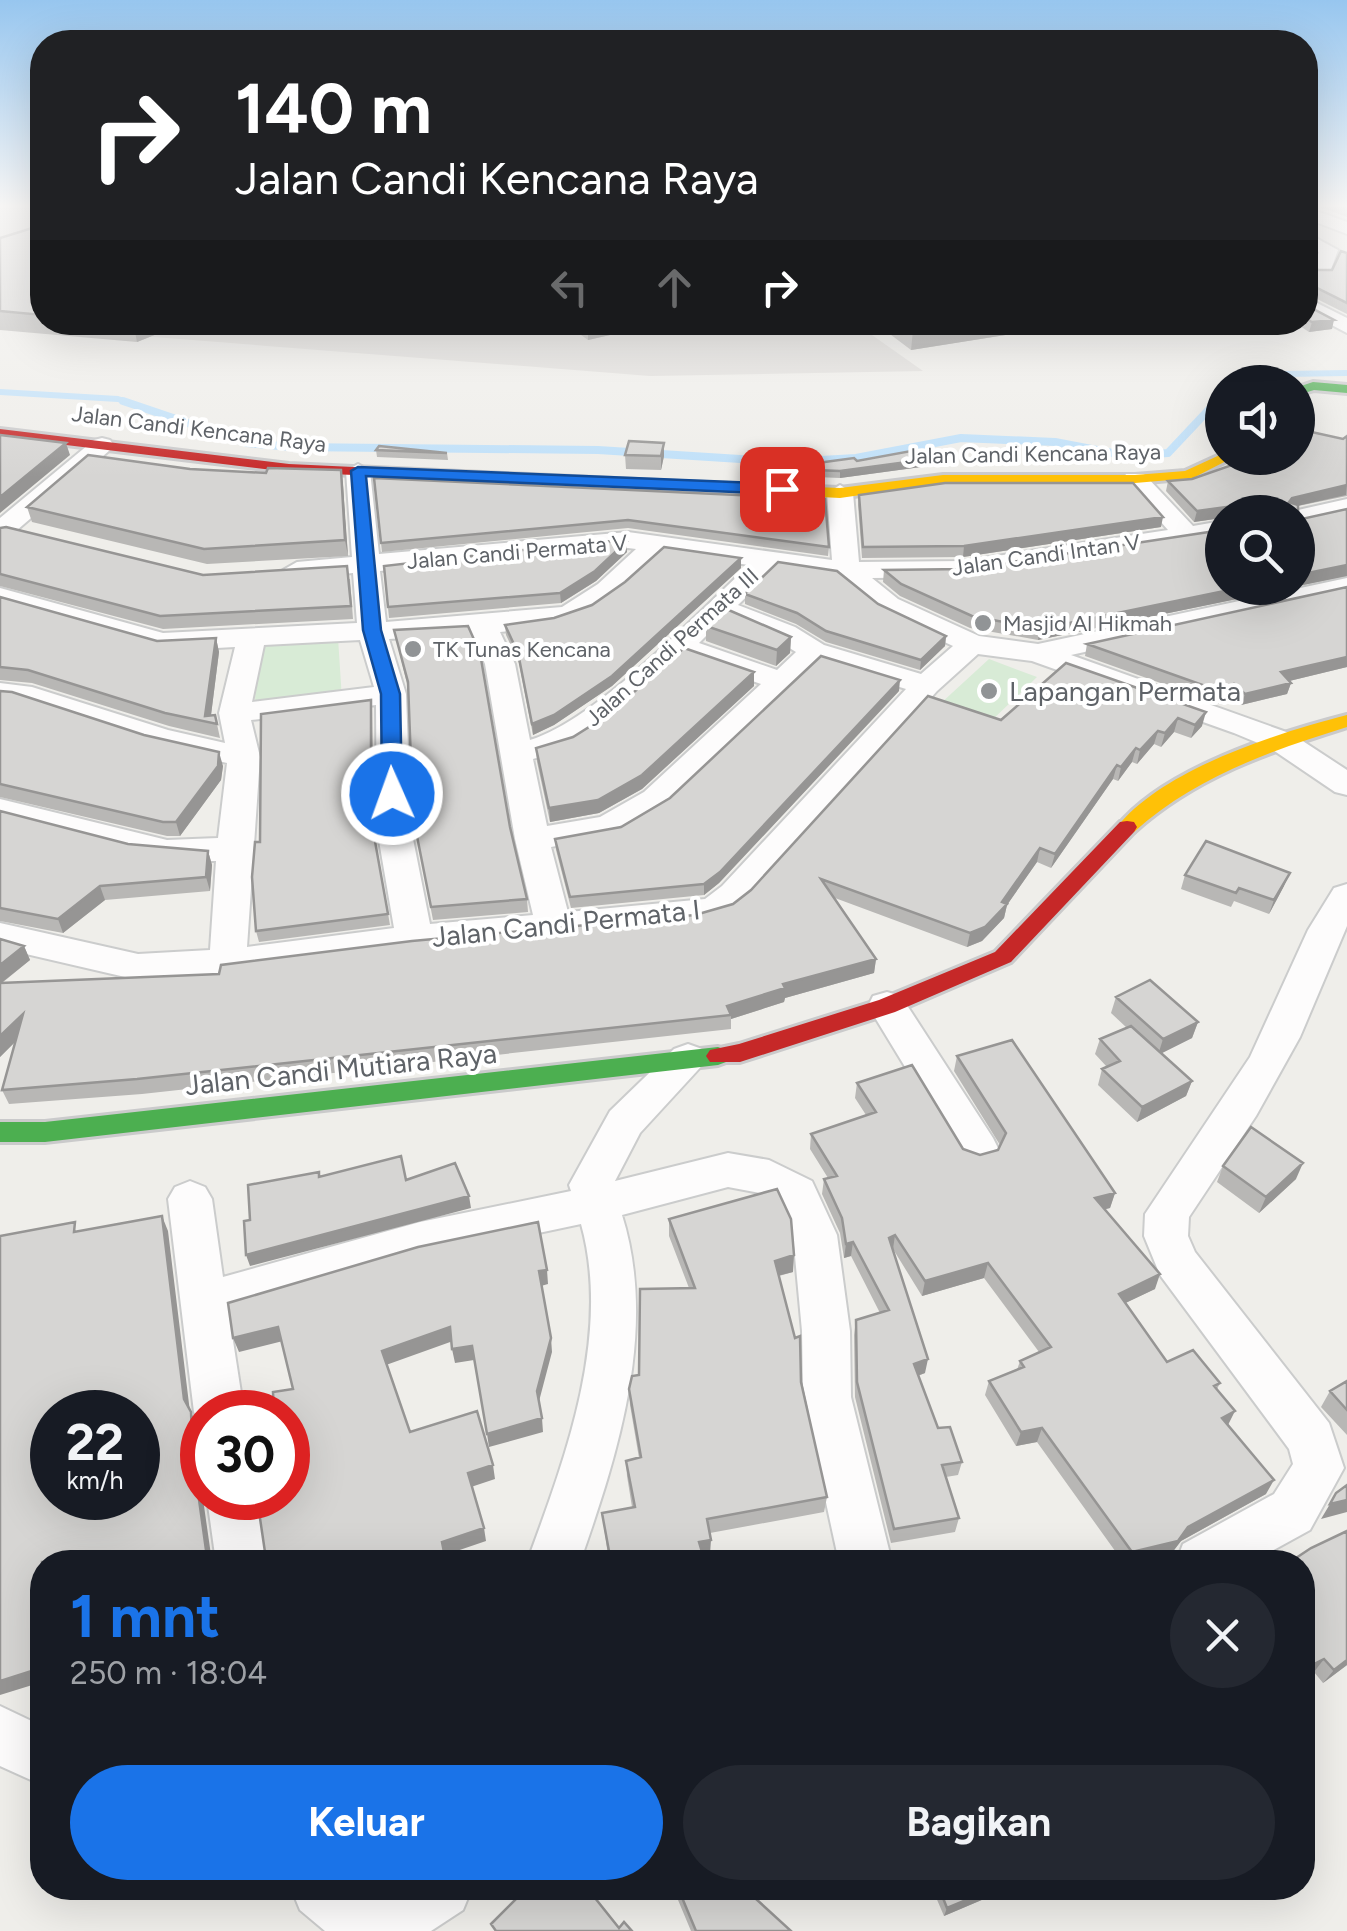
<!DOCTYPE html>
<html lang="id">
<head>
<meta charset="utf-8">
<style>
	:root { --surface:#171b24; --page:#242831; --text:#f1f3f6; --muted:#9ea1a6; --accent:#1a73e8 }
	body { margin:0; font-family:Figtree,sans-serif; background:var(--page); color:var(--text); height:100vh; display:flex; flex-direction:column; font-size:38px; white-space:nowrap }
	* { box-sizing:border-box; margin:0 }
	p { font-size:32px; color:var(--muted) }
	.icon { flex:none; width:55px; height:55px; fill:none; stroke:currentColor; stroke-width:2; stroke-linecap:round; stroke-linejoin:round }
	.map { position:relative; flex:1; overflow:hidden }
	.side { position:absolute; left:30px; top:1550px; width:1285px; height:350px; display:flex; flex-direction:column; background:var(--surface); border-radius:40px; box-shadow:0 10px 40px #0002 }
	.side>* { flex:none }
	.banner { position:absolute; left:30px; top:30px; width:1288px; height:305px; border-radius:40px; box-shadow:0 10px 40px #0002; background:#202124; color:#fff; overflow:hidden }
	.buttons { position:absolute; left:1205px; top:365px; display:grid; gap:20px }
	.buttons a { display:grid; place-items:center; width:110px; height:110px; border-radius:50%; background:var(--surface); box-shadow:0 10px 40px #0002; font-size:50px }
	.speed { position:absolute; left:30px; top:1390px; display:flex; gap:20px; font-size:50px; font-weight:700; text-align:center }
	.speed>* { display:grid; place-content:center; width:130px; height:130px; border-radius:50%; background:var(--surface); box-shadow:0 10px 40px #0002; line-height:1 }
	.speed small { font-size:25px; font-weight:400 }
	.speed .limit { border:15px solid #d22; background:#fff; color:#111 }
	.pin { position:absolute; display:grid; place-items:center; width:85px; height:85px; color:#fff; margin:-42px; border-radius:20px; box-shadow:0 5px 15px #0006 }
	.me { position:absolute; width:110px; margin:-55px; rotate:358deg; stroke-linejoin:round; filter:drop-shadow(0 0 8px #0008) }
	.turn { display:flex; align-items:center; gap:35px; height:210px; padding:0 40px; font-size:45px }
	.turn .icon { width:130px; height:130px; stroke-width:2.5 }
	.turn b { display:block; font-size:70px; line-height:85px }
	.lanes { display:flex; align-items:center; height:95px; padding:0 40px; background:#0003; justify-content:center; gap:50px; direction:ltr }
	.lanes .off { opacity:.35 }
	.round { display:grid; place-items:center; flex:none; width:105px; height:105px; border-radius:52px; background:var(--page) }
	.summary { display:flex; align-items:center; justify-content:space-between; height:170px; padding:0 40px }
	h1 { font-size:60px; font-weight:700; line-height:75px; color:var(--accent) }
	.primary-button { display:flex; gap:20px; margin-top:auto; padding:20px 40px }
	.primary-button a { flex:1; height:115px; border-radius:60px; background:var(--accent); color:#fff; font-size:40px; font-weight:700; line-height:115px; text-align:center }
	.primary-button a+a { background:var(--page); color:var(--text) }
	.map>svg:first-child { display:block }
</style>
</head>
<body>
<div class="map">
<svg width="1347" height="1931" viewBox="0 0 1347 1931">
	<rect width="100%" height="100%" fill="#efeeea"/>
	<path fill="#dfddda" d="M0 207H42V322L855 323 923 371 650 376 0 325Z"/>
	<path fill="#d8ebd6" d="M338 638 342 699 255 708 256 647Z
		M989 659 1037 677 989 723 940 704Z"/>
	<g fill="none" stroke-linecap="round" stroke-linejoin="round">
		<path stroke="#bfe0f9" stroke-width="6" d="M1247 382 1284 374 1347 373
			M0 392 118 399 130 403
			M1215 403 1222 395"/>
		<path stroke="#bfe0f9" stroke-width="8" d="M123 401 247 443 292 447 598 450 786 462 856 458 961 438 1055 442 1128 456 1168 453 1217 401"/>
		<defs>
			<path id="street" d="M1305 207 1347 222V234L1305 218Z
				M1305 232 1338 250 1329 275H1315L1312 271 1319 252 1305 245Z
				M1305 297 1347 318V333L1305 311Z
				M102 438 110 440 114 445 110 450 9 537 0 539V518L94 440Z
				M358 464 370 471 379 554 628 532 832 560 827 493 840 485 853 493 859 562 963 561 1168 530 1123 479 1126 474H1144L1193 526 1222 521V537L963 577 872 578 898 599 979 636 1038 644 1347 578V594L1071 655 1292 734 1347 770V795L1335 792 1270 748 1234 733 1032 661 978 654 937 691 748 902 731 915 694 926 414 951 228 975 138 980 0 948V923L138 954 210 950 216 861C139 863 73 841 0 820V799L167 840 218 838 227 763 149 745 18 702 0 701V683L32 687 168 730 225 743 219 713 235 647 162 651 0 605V588L163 633 357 623 353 573 297 578 283 570 297 562 352 557 346 471ZM628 548 636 549 598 584 562 607 386 622 380 571ZM663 553 749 565C696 615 596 720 530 740L515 664 500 632C588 623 599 613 663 553ZM776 568 838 577 878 611 953 646 921 674 824 645 795 627 738 605ZM723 619 775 639 796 652 777 670 699 643ZM472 634 485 664 515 839 533 915 430 924 411 829 406 694 389 639ZM360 640 374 687 252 702 264 645ZM683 657 761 684 644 792 600 817 547 826 533 759 573 747 606 725ZM819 662 906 689 722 886 705 899 568 912 551 847 621 834 668 806ZM376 705 377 829 394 928 247 947 260 757 251 720Z
				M1347 499V515L1298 526V512H1289Z
				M1347 884V926L1300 1037 1256 1116 1189 1217 1188 1236 1195 1252 1329 1423 1344 1468 1310 1530 1252 1562H1176L1183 1544 1274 1494 1293 1464 1289 1449 1160 1275 1144 1236 1145 1214 1250 1057 1308 930 1334 888Z
				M887 992 901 996 993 1138 999 1150 993 1162 978 1167 963 1162 868 1006 873 996Z
				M688 1044 702 1049 708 1059 640 1133 615 1181 728 1153 769 1160 812 1181 837 1235 850 1331 851 1397 892 1562H839L803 1397 802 1331 793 1235 780 1204 760 1193 728 1187 622 1215C658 1329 618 1454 580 1562H527C565 1459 612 1335 581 1224L420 1258 229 1315 244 1412H202V1428L194 1412 168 1199 175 1187 190 1181 205 1187 212 1199 223 1277 420 1222 571 1191 569 1185 610 1111 674 1049Z
				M207 1498H257L268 1562H216Z
				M0 1706 42 1726V1785L0 1766Z
				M291 1888H370L377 1893 386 1888H472L463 1910 431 1931H325L300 1910Z"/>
			<path id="fast" d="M1313 382 1347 385V393L1314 390 1298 395V387Z
				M718 1047 726 1050 730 1056 726 1062 718 1065 45 1142H0V1122H45Z"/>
			<path id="slow" d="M1222 454V458H1232L1193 478 1135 483H943L840 498 681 490 674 486 681 482 840 488 943 475H1135L1185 471Z
				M1347 715V727C1270 751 1195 777 1134 832H1120L1117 827C1163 769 1277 733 1347 715Z"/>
			<path id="jam" d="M0 429 289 464 681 482 688 486 681 490 289 472 0 437Z
				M1127 821 1134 822 1137 827 1134 832 1011 962 895 1012 740 1062H710L706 1056 710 1050 739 1044 879 1000 995 952 1120 822Z"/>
		</defs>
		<use href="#street" stroke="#cbcccc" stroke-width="4"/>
		<use href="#fast" stroke="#cacacb" stroke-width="6"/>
		<use href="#slow" stroke="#cacacb" stroke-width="6"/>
		<use href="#jam" stroke="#cacacb" stroke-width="6"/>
		<use href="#street" fill="#fdfcfc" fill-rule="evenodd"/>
		<use href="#fast" fill="#4caf50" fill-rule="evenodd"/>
		<use href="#slow" fill="#ffc107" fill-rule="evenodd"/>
		<use href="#jam" fill="#c62828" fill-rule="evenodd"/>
	</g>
	<path fill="#b8b7b5" d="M1320 207H1347V217Z
		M42 225V322H187L137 342 0 330V238Z
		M1347 253V314L1307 294 1305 295 1312 264 1318 270H1332Z
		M1305 296 1306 305 1332 329 1309 332 1294 322H1305Z
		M563 322H641V328L588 340Z
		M874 322H1037L1036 330 911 350Z
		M1213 409 1222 411V429L1211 420Z
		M1347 436V496L1298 506V515L1302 519 1347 509V576L1298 586V512H1222V518L1194 522 1166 491 1168 481 1192 479 1343 439Z
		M376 450 447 453 448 460 377 457Z
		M625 455 664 456 661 470 626 469Z
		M857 461 921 467 840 478 815 477 810 471V464Z
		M190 469 266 473 341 470 348 556 207 564 32 522 27 507Z
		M374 478 829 547 828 556 628 528 382 552Z
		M859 495 1161 527 963 557 862 558 858 505Z
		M0 528 203 575 350 579 353 619 163 629 0 586Z
		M627 552 596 581 561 603 389 618 384 566Z
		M741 558V568L612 686 554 725 533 735 519 663 506 635 505 625 554 618Z
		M884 570 1222 588H1290L1038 640 970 628 900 596 883 582Z
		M1347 587V667L1289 681 1291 683 1287 694 1241 705 1230 696 1222 705 1085 656 1087 644Z
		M745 594 878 604 946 636 945 646 920 670 826 642 796 624 745 604Z
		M0 597 157 641 216 638 219 652 211 715H215L220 738 169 726 32 683 0 680Z
		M706 626 791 637 790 653 776 666 706 641Z
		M394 630 510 827 527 899 528 912 433 920 413 816 408 688Z
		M1066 663 1202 726 1191 738 1174 732 1161 747 1154 744 1137 764 1132 762 1118 781 1113 779 1051 868 1037 862 1007 905 1004 918 982 941 967 947 835 898 876 959 874 973 785 998 784 1002 731 1019V1029L142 1094 9 1104 2 1090 15 1042 0 1057V939L24 946 30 960 2 983 219 974 695 915 733 904 1001 720Z
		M754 672V686L642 789 599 813 550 822 537 762 536 748 573 737Z
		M0 691 223 766 221 780 180 836H167L0 797Z
		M899 691 719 883 704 895 571 908 556 850 555 839 621 827Z
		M372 710 373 829 390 925 259 942 256 931 260 842Z
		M0 811 128 844 208 851 212 865 210 891 105 900 63 933 0 921Z
		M1185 875 1284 886 1269 914 1234 901 1231 907 1181 889Z
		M1116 997 1198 1022 1192 1038 1162 1053 1192 1081 1186 1096 1137 1122 1098 1085 1102 1069 1107 1067 1095 1054 1100 1039 1127 1028 1111 1013Z
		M957 1056 1115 1193 1110 1208 1105 1209 1155 1289 1125 1303 1167 1362 1220 1383 1217 1389 1228 1425 1266 1494 1181 1541 1171 1554 1136 1562H1123L1037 1442 1016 1446 985 1395 989 1381 1017 1370 1020 1361 1039 1352 984 1278 922 1296 893 1249 925 1373 918 1376 938 1428 962 1462 958 1475 946 1477 959 1518 955 1532 891 1543 855 1397 854 1335 856 1320 880 1313 851 1256 844 1258 840 1233 822 1194 824 1179 828 1178 810 1149 811 1134 866 1115 855 1098 857 1083 963 1149 980 1155 998 1150 1000 1145 954 1071Z
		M1223 1166 1296 1179 1259 1213 1217 1182Z
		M669 1219 793 1272 779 1276 827 1497 824 1512 710 1533V1554L703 1556 705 1562H609L602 1513 632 1507 627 1476 626 1461 639 1458 630 1405 629 1389 639 1375 689 1288 669 1236Z
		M1347 1381V1435L1321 1407 1330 1391Z
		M1347 1531V1665L1323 1683 1314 1672Z
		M673 1888H744L791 1931H691Z
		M932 1888H988V1891L984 1899 944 1916Z"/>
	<path fill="#969594" d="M1334 320 1332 329 1309 332 1312 322Z
		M133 322H187L137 342Z
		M588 322H641V328L588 340Z
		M963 322H1037L1036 330 911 350 913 330Z
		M66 443 70 455 0 513V497Z
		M664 443V456L661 470V456Z
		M922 460 921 467 840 478V471Z
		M341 470 343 485 348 556 345 540Z
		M1347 485 1346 495 1288 508 1289 502 1292 498Z
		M1227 507 1226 512H1222V518L1194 522 1197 511Z
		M1163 517 1161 527 963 557 964 546Z
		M626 542 627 552 596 581 561 603 560 593Z
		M741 558V568L612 686 554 725 533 735 532 724Z
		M1347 565V576L1298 586V575Z
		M1239 588H1290L1038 640 1040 629Z
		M946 636 945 646 920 670 921 660Z
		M791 637 790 653 776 666 777 650Z
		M216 638 219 652 210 723 205 716Z
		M1347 657V667L1277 684 1281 672Z
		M754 672V686L642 789 599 813 550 822 549 808Z
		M900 680 899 691 719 883 704 895V884Z
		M1291 683 1287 694 1241 705 1245 694Z
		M1234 684 1230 696 1222 705 1225 693Z
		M371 700 372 710 373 829 390 925 371 819Z
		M1206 712 1202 726 1191 738 1195 725Z
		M1178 718 1174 732 1161 747 1165 733Z
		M1158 731 1154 744 1137 764 1140 750Z
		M1136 748 1132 762 1118 781 1121 767Z
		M219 752 223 766 221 780 180 836 176 822Z
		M1117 765 1113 779 1051 868 1055 854Z
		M1040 848 1037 862 1007 905 1004 918 982 941 967 947 970 933 1002 902Z
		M208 851 212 865 210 891 206 877Z
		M1290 873 1284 886 1269 914 1274 900Z
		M100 886 105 900 63 933 58 919Z
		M24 946 30 960 0 984V965Z
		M876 959 874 973 785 998 784 1002 731 1019V1015L727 1006 783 984Z
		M23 1014 29 1028 0 1057V1036Z
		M1198 1022 1192 1038 1158 1055 1163 1039Z
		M1192 1081 1186 1096 1137 1122 1142 1107Z
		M1303 1163 1296 1179 1259 1213 1266 1197Z
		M1115 1193 1110 1208 1090 1213 1095 1198Z
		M469 1196 471 1208 250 1266 246 1255Z
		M162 1216 168 1231 190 1412 184 1399Z
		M895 1235 893 1249 889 1238Z
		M853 1242 851 1256 844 1258 846 1244Z
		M794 1255 793 1272 773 1277 775 1261Z
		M988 1263 984 1278 922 1296 925 1281Z
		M547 1270 548 1284 541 1286 539 1271Z
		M1160 1274 1155 1289 1113 1309 1119 1294Z
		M278 1327 283 1341 239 1352 233 1338Z
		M450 1327 453 1341 386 1365 382 1351Z
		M551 1338 552 1352 538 1405 537 1391Z
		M472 1346 474 1360 455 1363 452 1349Z
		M928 1359 925 1373 911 1378 914 1364Z
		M1235 1411 1228 1425 1222 1418Z
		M191 1412 197 1426 199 1473 193 1460Z
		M542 1418 543 1432 489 1447 487 1434Z
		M1042 1428 1037 1442 1016 1446 1021 1432Z
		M493 1465 495 1479 471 1487 468 1473Z
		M1274 1480 1266 1494 1181 1541 1171 1554 1136 1562H1126L1132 1552 1188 1527Z
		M202 1483V1498H206L203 1499 212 1562 206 1550 197 1485Z
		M1347 1500V1512L1321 1519 1330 1504Z
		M484 1528 486 1541 445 1555 442 1542Z
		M711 1540 710 1554 699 1557V1542Z
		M1324 1659 1314 1672 1302 1678V1670Z
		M1347 1660V1665L1323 1683 1334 1670Z
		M41 1668 42 1682 0 1695V1681Z
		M988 1891 984 1899 944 1916 947 1908Z"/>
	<path fill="#d6d5d3" stroke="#969594" stroke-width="2.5" fill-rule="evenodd" d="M42 225V315L0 311V238Z
		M1305 241 1316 244 1312 264 1318 270H1332L1341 251 1347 253V303L1309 284 1305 287Z
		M1305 296 1306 305 1334 320 1312 322 1305 318Z
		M902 322H963L913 330Z
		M1298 429 1343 439 1347 436V485L1292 498 1289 502 1298 505V515L1302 519 1347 509V565L1298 575V512H1227V507L1197 511 1168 481 1192 479 1238 463 1243 458H1298Z
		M0 435 66 443 0 497Z
		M629 441 664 443 661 456 625 455Z
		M379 446 447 453 376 450Z
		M911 451 922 460 840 471 815 470 810 464 854 458 857 461Z
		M88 455 190 469 266 473 268 468 341 470 345 540 204 549 27 507Z
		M374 478 825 499 829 547 628 520 381 543Z
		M945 483H1133L1163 517 964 546 863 547 859 495Z
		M6 527 203 575 347 566 351 606 160 616 0 574V528Z
		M1222 530V588H1239L1040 629 972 616 901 584 884 570 965 569Z
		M602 541 626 542 595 571 560 593 388 607 384 566Z
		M664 547 741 558 612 676 554 715 532 724 518 653 505 625 554 618 592 605 625 582Z
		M778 562 837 571 878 604 946 636 921 660 826 631 797 613 745 594Z
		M1347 587V657L1281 672 1291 683 1245 694 1234 684 1225 693 1087 644Z
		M0 597 157 641 216 638 205 716 215 715 217 724 165 713 28 670 0 667Z
		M724 608 791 637 777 650 706 626Z
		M468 626 480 653 510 827 527 899 431 907 413 816 408 682 394 630Z
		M684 648 754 672 642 775 598 800 549 808 536 748 573 737 608 715Z
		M821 656 900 680 720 872 704 884 570 897 555 839 621 827 670 798Z
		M1066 663 1206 712 1195 725 1178 718 1165 733 1158 731 1140 750 1136 748 1121 767 1117 765 1055 854 1040 848 1002 902 1007 904 985 927 970 933 821 879 876 959 783 984 785 988 727 1006 731 1015 137 1079 2 1090 23 1014 0 1036V983L219 974 221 965 412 941 695 915 733 904 751 890 928 696 1001 720Z
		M0 691 12 692 144 735 219 752 218 766 176 822H163L0 784Z
		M371 700V819L388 914 256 931 252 877 255 842H260L261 714Z
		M0 811 128 844 208 851 206 877 100 886 58 919 0 908Z
		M1206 841 1290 873 1274 900 1239 888 1236 893 1185 875Z
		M0 939 24 946 0 965Z
		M1150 980 1198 1022 1163 1039 1116 997Z
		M1131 1026 1192 1081 1142 1107 1102 1069 1120 1061 1100 1039Z
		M1012 1040 1115 1193 1095 1198 1160 1274 1119 1294 1167 1362 1193 1350 1220 1383 1214 1386 1235 1411 1222 1418 1274 1480 1188 1527 1178 1541 1132 1552 1042 1428 1021 1432 989 1381 1024 1367 1020 1361 1051 1347 988 1263 925 1281 895 1235 889 1238 928 1359 914 1364 938 1428 950 1427 962 1462 942 1465 959 1518 894 1529 857 1382 856 1320 889 1310 853 1242 846 1244 842 1218 824 1179 837 1176 811 1134 876 1112 857 1083 912 1065 963 1149 980 1155 998 1150 1006 1133 957 1056Z
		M1251 1127 1303 1163 1266 1197 1223 1166Z
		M401 1156 406 1180 455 1163 469 1196 246 1255 244 1221 250 1220 248 1185 319 1172V1177Z
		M777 1189 791 1219 794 1255 775 1261 795 1338 800 1336 801 1382 827 1497 707 1519 711 1540 699 1542 705 1562H611L602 1513 635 1507 626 1461 641 1457 629 1389 632 1376 639 1375 640 1289 695 1288 669 1219Z
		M162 1216 184 1399 191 1412 193 1460 202 1457V1483L197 1485 206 1550 210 1553 265 1552 257 1498H288V1412H274L273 1392 293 1389 278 1327 233 1338 228 1303 418 1247 538 1222 547 1270 539 1271 551 1338 537 1391 542 1418 487 1434 472 1346 452 1349 450 1327 382 1351 410 1432 477 1411 493 1465 468 1473 484 1528 442 1542 446 1562H42V1719H41V1668L0 1681V1236L75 1222 74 1232ZM52 1412H138V1498H52Z
		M1347 1381V1410L1330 1391Z
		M1347 1485V1500L1330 1504 1336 1493Z
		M1347 1531V1660L1334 1670 1324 1659 1302 1670V1562H1290L1311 1548Z
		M527 1888H587L619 1928 624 1922 632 1931H496L491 1924Z
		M678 1888H744L791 1931H696Z
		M939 1888H986L988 1891 947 1908Z"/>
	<linearGradient id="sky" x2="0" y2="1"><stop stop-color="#97c6ef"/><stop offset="0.43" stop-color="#f8f7f6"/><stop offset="1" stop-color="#f8f7f6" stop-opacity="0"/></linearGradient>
	<rect width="1347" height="477" fill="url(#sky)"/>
	<path fill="#1a73e8" stroke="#114b97" stroke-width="2.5" d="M358 467 782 484 790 489 782 494 366 476 381 630 400 694 402 794 392 801 382 794 381 694 363 630 351 471Z"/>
	<g fill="#919496" stroke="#fff" stroke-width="4">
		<circle cx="983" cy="623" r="10"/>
		<circle cx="413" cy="649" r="10"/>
		<circle cx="989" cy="691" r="10"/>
	</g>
	<g text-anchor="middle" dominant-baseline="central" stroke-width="8" stroke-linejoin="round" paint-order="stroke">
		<g font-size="22" fill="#5f6368" stroke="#fff">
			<text transform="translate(199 429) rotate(7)">Jalan Candi Kencana Raya</text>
			<text transform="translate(1033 454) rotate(-1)">Jalan Candi Kencana Raya</text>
			<text transform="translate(517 552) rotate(-5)">Jalan Candi Permata V</text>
			<text transform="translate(1046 555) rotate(-8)">Jalan Candi Intan V</text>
			<text transform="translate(672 647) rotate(-42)">Jalan Candi Permata III</text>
		</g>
		<g font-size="22" fill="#5f6368" stroke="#fff" text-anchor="start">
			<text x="1003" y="623">Masjid Al Hikmah</text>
			<text x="433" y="649">TK Tunas Kencana</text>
		</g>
		<g font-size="28" fill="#5f6368" stroke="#fff" text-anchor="start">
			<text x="1009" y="691">Lapangan Permata</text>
		</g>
		<g font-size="28" fill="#5f6368" stroke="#fff">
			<text transform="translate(566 923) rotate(-6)">Jalan Candi Permata I</text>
			<text transform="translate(341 1069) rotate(-6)">Jalan Candi Mutiara Raya</text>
		</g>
	</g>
</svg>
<div class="buttons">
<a><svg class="icon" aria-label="sound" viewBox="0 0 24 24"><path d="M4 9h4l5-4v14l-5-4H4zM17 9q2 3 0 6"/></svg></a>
<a><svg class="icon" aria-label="search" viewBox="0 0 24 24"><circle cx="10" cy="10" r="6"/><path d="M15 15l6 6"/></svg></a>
</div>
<div class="speed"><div>22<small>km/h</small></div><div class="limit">30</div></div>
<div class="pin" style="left:782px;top:489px;background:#d93025"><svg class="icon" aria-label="arrive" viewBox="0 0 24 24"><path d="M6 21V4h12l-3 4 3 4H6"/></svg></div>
<svg class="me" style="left:392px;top:794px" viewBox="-20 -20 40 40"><circle r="17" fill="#1a73e8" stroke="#fff" stroke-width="3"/><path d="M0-11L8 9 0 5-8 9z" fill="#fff"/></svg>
<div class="banner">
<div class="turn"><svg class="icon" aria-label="right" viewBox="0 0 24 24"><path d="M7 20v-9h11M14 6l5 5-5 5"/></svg><div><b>140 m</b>Jalan Candi Kencana Raya</div></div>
<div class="lanes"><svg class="icon off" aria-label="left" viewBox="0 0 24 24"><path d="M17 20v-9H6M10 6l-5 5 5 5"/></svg><svg class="icon off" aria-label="ahead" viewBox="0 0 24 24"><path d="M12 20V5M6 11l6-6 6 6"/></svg><svg class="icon" aria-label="right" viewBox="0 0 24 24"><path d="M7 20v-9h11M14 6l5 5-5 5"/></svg></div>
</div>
<section class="side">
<div class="summary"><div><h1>1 mnt</h1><p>250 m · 18:04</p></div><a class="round"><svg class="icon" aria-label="close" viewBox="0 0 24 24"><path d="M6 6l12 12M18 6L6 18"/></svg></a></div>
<div class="primary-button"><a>Keluar</a><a>Bagikan</a></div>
</section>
</div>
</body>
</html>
